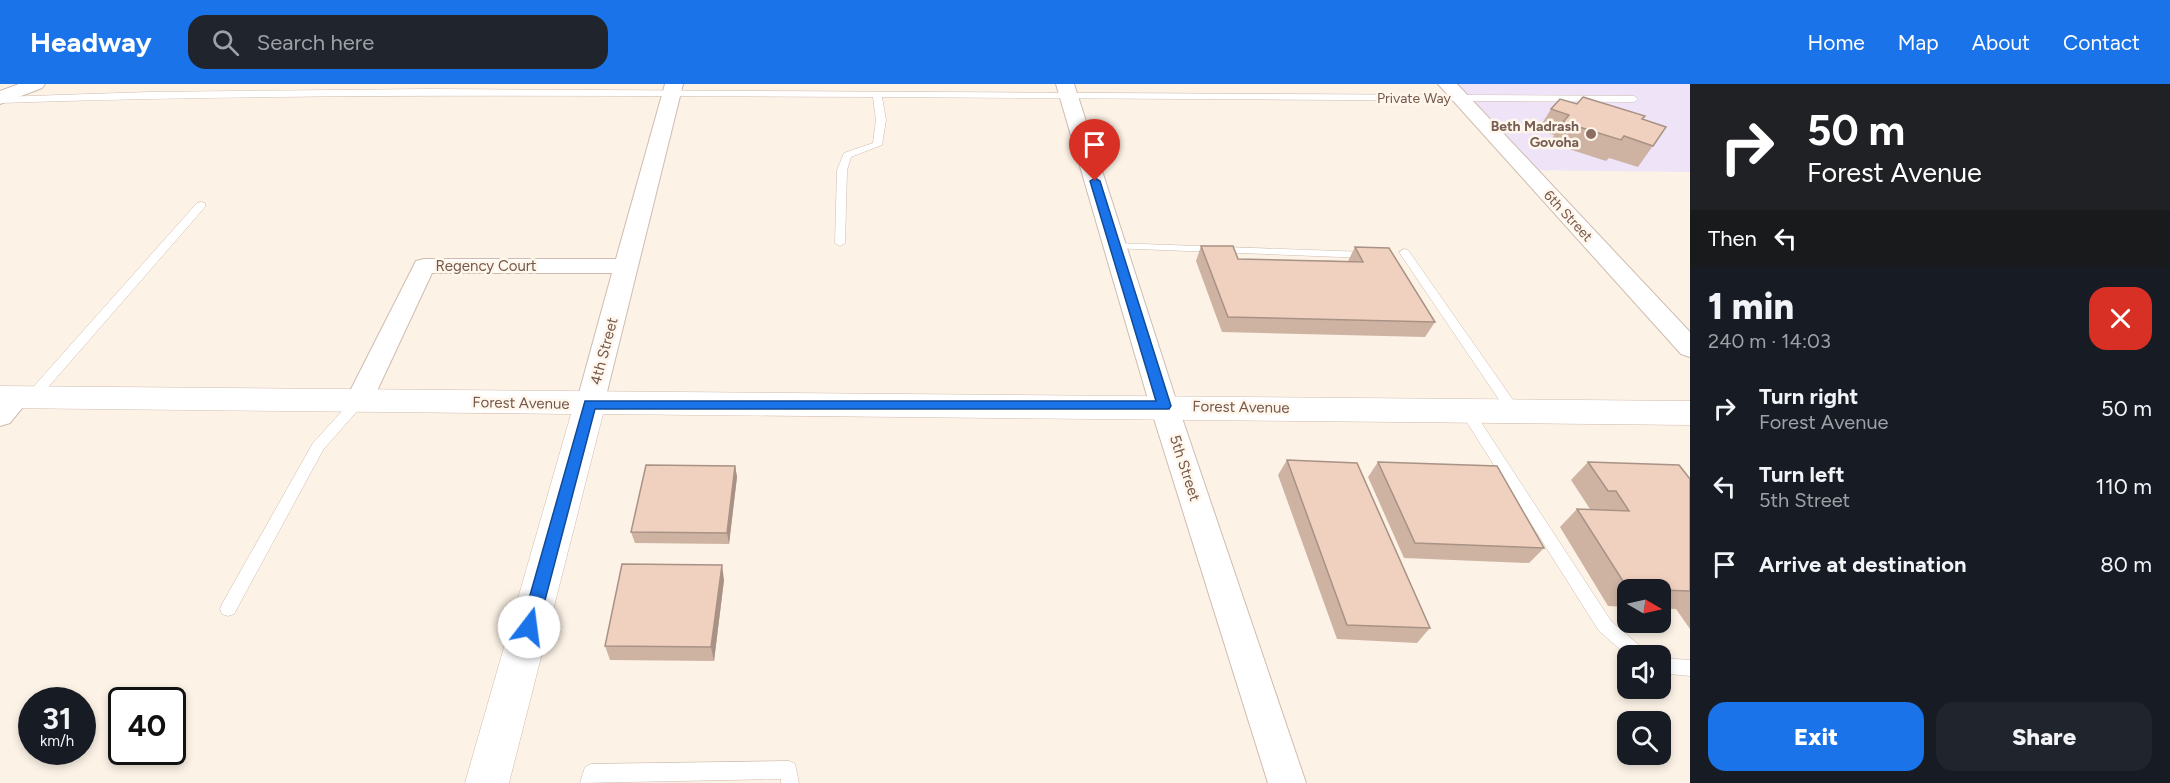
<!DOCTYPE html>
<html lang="en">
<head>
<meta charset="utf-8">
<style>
	:root { --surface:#171b24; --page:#20242c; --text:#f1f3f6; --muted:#9ea1a6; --accent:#1a73e8 }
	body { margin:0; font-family:Figtree,sans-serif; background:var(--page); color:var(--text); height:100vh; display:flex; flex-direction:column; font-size:22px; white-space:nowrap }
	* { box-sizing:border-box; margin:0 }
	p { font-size:20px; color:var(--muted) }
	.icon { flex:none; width:33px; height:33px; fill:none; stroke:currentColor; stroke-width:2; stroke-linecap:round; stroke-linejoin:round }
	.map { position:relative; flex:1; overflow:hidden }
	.panel { display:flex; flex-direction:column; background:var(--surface); width:480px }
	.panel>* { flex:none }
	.guide { background:#202124; color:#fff; overflow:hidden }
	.needle { width:39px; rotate:99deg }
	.tools { position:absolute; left:1617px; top:495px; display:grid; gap:12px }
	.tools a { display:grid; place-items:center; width:54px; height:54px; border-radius:12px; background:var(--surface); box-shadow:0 3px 9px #0003; font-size:30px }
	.speed { position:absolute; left:18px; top:603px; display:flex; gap:12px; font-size:30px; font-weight:700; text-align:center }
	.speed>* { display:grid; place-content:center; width:78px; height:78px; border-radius:50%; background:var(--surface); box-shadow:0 3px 9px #0003; line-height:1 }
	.speed small { font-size:15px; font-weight:400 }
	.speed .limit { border:3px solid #111; border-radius:9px; background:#fff; color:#111 }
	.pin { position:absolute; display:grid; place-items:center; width:51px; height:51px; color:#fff; margin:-62px -26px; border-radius:50% 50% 50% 0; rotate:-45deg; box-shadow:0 0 6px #0007 }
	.pin .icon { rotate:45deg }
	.me { position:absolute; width:66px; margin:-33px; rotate:15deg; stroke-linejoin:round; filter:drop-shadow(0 0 4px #0008) }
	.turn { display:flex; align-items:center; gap:21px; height:126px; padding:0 18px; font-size:27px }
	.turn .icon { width:78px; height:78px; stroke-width:2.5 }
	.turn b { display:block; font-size:42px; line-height:51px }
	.then { display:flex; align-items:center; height:57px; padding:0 18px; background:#0003; gap:12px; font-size:22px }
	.round { display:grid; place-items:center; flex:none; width:63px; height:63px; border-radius:18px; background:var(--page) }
	.headline { display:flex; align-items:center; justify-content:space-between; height:102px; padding:0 18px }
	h1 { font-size:36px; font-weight:800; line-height:45px }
	.action { display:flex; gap:12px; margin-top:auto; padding:12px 18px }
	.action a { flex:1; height:69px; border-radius:18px; background:var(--accent); color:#fff; font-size:24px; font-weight:800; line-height:69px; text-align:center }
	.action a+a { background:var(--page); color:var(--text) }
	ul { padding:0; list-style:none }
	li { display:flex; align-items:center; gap:18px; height:78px; padding:0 18px }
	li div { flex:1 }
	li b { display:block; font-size:22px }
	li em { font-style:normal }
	header { display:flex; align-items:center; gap:36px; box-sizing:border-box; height:84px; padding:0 30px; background:var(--accent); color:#fff }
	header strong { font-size:28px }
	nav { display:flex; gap:33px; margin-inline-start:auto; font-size:21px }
	.search { width:420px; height:54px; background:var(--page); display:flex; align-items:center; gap:15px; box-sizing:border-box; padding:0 21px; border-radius:18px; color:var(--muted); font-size:22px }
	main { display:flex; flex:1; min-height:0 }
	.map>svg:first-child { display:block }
</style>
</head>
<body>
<header>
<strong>Headway</strong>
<div class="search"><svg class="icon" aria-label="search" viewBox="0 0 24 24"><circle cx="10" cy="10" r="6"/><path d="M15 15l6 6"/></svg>Search here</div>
<nav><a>Home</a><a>Map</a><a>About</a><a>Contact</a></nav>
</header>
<main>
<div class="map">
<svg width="1690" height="699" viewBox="0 0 1690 699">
	<rect width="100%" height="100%" fill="#fcf2e6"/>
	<path fill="#efe3f8" d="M1447 0H1690V88L1526 86Z"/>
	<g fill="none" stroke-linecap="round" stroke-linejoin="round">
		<defs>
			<path id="lane" d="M428 5 1634 12 1638 15 1634 18 882 13 886 36 882 61 851 73 847 86 845 159 840 162 835 159 837 86 844 69 873 59 876 36 873 13C582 12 291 9 0 19V13L149 8Z
				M201 118 205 119V123L37 316H27L26 313 27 310 197 119Z
				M1115 159 1366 168 1372 171 1366 174 1111 164 1110 162Z
				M1404 165 1408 166 1518 323 1520 326 1518 329H1508L1399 168Z
				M359 312 366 317 323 366 234 530 228 532 222 530 220 525 222 520 313 359 354 314Z
				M1466 321 1471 323 1611 537 1646 567 1648 572H1628L1599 547 1461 329 1459 326Z
				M1660 574 1690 576V592L1660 589Z
				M789 677 795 680 799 699H781V695L580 699 585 683 591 680Z"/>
			<path id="street" d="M19 0H45L42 4 0 20V7Z
				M665 0H683L604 320 600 327 590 330 580 327 576 320 612 189H432L369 324 359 327 349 324 345 317 416 177 424 175H616Z
				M1056 0H1074L1178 322 1306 699H1268L1150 322Z
				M1438 0H1457L1690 248V273L1681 270Z
				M17 303 27 306 31 313 10 339 0 342V314L7 306Z"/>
			<path id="secondary" d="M0 302 1690 317V341L603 330 509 699H465L571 330 0 324Z"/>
		</defs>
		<use href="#lane" stroke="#cfbcaf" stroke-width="1"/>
		<use href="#street" stroke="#cfbcaf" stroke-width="2"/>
		<use href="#secondary" stroke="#d2bbad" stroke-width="1"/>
		<use href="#lane" fill="#fff" fill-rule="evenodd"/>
		<use href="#street" fill="#fff" fill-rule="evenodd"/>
		<use href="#secondary" fill="#fff" fill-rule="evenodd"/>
	</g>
	<path fill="#ceb3a3" d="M1577 20 1642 36 1666 43 1638 83 1609 74 1606 77 1550 59 1554 51 1538 46 1551 25Z
		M1201 162 1238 175 1348 177 1355 163 1435 238 1425 253 1222 248 1196 177Z
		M1287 376 1430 544 1417 559 1337 555 1278 391Z
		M1378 378 1544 464 1529 479 1404 474 1368 393Z
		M1588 378 1690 395V545L1676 525 1660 524V506H1628V523L1608 522 1560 443 1577 425H1590L1571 396Z
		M735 382 737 393 729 460 635 459 631 448Z
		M724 496 714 577 610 576 605 562Z"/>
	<path fill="#a89285" d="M735 382 737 393 729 460 727 449Z
		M722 481 724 496 714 577 711 563Z"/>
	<path fill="#f0d0be" stroke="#a89285" stroke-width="1.5" d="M1583 13 1645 32 1642 35 1666 43 1653 62 1624 52 1621 56 1563 38 1569 31 1551 25 1560 15 1577 20Z
		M1201 162H1233L1238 175 1363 178 1355 163 1389 164 1435 238 1228 233Z
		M1287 376 1357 379 1430 544 1347 541Z
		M1378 378 1497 382 1544 464 1415 459Z
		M1588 378 1679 381 1690 395V507L1628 505 1577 425 1629 427 1616 407H1608Z
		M646 381 735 382 727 449 631 448Z
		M622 480 722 481 711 563 605 562Z"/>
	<path fill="#1a73e8" stroke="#114b97" stroke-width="1.5" d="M1095 94 1100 97 1171 322 1169 325H595L538 543 535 548 529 550 524 548 521 543 585 317H1156L1090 97Z"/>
	<circle fill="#8d6e63" stroke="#fff6ec" stroke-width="2" cx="1591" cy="50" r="6"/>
	<g text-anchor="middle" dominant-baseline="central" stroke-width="5" stroke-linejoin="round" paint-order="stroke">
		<g font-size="14" fill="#75584b" stroke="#fff6ec">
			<text x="1414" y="14">Private Way</text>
			<text transform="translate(1568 132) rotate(47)">6th Street</text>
		</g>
		<g font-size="14" font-weight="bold" fill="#785e54" stroke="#fff6ec" text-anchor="end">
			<text x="1579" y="42">Beth Madrash<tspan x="1579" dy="16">Govoha</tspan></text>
		</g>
		<g font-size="15" fill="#75584b" stroke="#fff6ec">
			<text x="486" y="182">Regency Court</text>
			<text transform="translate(604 267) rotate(-75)">4th Street</text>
			<text transform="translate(521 319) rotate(1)">Forest Avenue</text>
			<text transform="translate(1241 323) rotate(1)">Forest Avenue</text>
			<text transform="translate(1185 384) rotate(72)">5th Street</text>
		</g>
	</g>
</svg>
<div class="tools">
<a><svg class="needle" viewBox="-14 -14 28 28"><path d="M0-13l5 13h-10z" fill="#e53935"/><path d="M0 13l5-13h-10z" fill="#9ea1a6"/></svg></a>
<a><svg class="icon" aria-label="sound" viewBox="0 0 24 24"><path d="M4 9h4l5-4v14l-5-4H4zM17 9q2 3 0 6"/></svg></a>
<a><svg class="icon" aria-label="search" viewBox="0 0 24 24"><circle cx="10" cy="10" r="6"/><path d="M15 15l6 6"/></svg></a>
</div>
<div class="speed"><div>31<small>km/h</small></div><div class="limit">40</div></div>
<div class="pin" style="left:1095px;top:97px;background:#d93025"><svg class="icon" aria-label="arrive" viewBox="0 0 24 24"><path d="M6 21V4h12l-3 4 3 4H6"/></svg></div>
<svg class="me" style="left:529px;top:543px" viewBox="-20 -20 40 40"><circle r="19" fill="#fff"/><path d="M0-13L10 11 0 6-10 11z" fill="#1a73e8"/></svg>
</div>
<section class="panel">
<div class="guide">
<div class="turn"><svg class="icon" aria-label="right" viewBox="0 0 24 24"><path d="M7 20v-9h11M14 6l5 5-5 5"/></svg><div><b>50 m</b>Forest Avenue</div></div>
<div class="then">Then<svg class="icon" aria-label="left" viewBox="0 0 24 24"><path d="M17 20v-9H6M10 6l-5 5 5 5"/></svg></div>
</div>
<div class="headline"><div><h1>1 min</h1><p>240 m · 14:03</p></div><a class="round" style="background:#d93025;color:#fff"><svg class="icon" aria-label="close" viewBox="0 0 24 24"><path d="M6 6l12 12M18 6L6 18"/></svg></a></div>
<ul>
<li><svg class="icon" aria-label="right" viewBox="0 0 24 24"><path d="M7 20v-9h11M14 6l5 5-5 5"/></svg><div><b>Turn right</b><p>Forest Avenue</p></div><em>50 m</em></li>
<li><svg class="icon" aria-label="left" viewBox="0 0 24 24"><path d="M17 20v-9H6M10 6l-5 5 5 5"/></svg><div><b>Turn left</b><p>5th Street</p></div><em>110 m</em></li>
<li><svg class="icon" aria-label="arrive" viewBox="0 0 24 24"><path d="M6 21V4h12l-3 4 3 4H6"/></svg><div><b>Arrive at destination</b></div><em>80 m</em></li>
</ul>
<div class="action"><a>Exit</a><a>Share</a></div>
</section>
</main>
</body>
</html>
